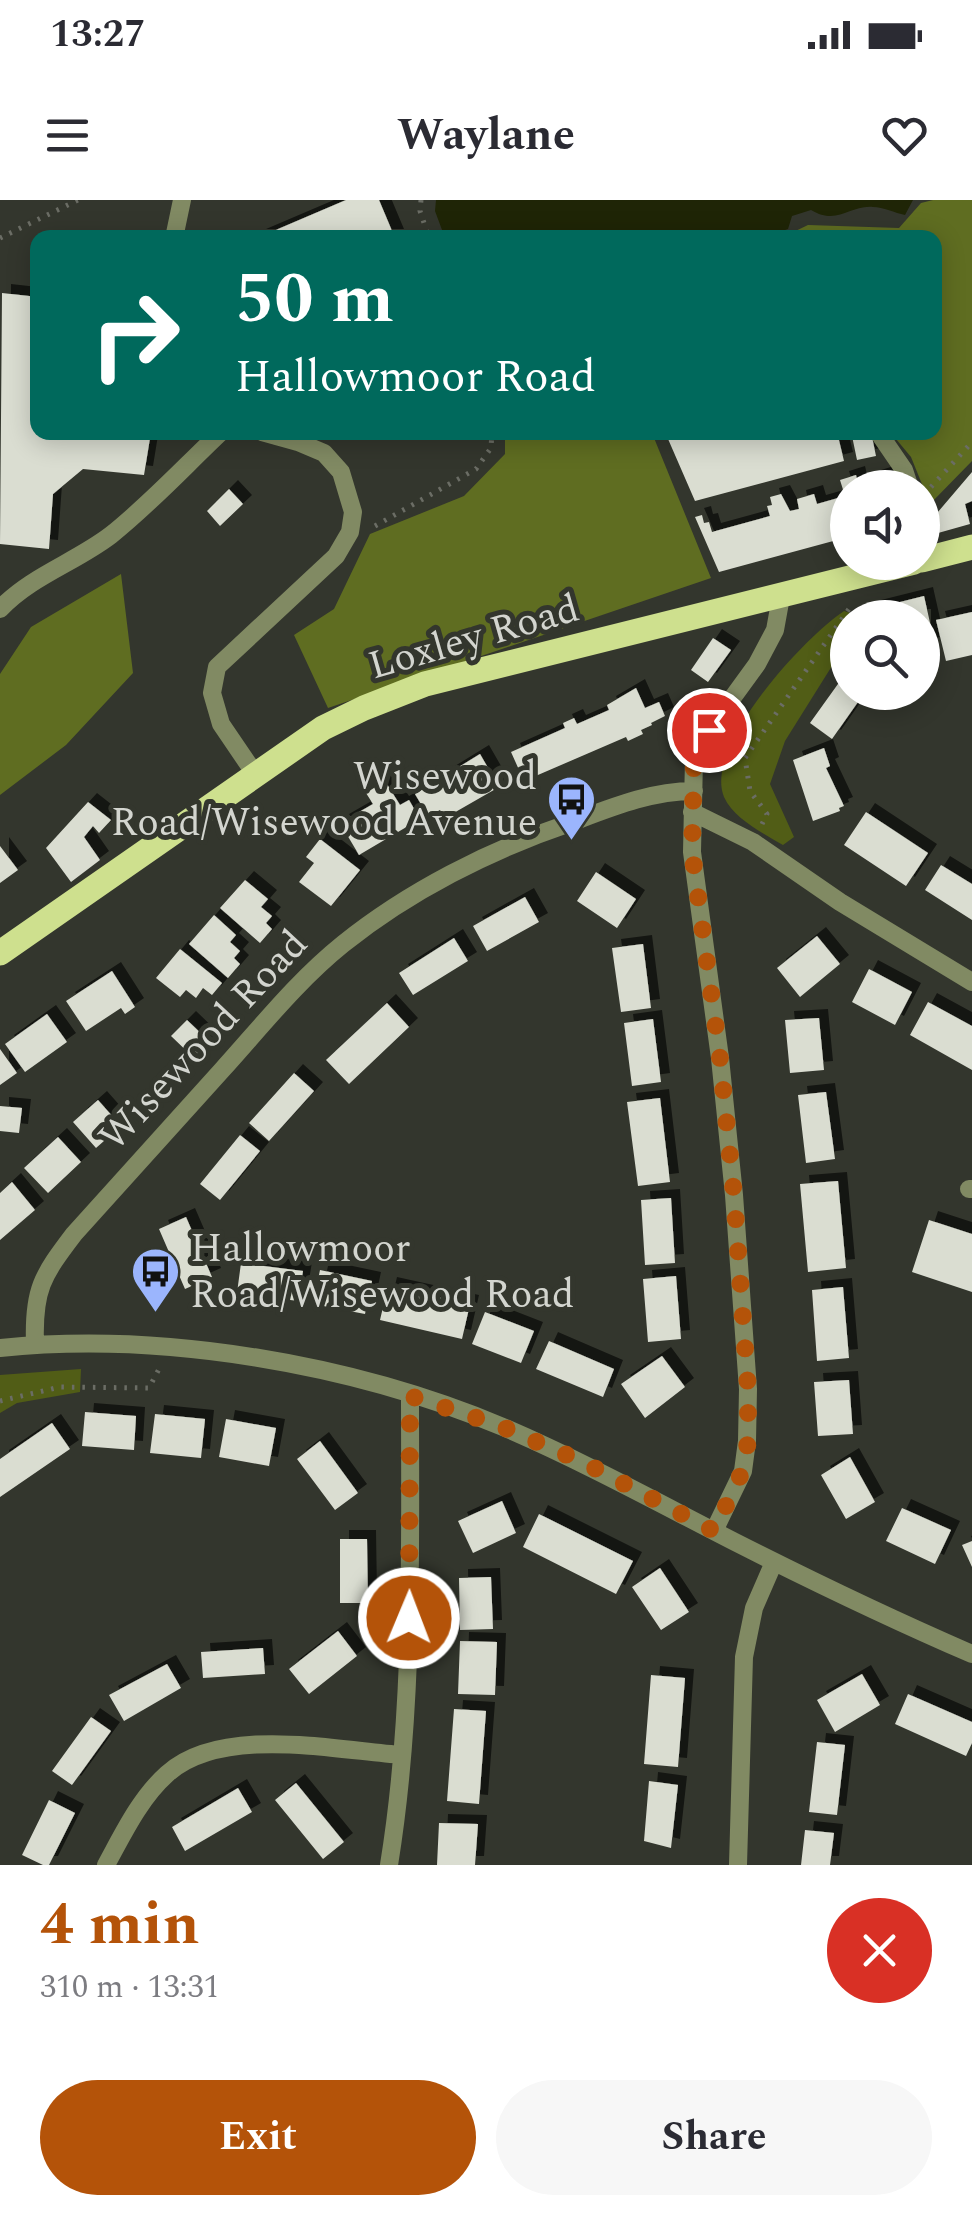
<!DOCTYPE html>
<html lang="en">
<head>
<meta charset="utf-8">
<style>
	:root { --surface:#fff; --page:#f7f7f7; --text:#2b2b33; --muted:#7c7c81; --accent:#b45309 }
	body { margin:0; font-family:Spectral,serif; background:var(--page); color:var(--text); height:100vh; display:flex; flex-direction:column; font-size:38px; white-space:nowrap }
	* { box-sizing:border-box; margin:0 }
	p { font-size:32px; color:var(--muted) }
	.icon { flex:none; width:55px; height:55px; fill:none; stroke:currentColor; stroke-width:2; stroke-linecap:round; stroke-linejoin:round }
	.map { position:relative; height:1665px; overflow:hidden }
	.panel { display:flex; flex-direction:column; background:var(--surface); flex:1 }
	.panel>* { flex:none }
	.banner { position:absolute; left:30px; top:30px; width:912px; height:210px; border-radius:20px; box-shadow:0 5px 25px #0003; background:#00695c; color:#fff; overflow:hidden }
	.tools { position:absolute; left:830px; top:270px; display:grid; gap:20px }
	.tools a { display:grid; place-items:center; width:110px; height:110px; border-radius:50%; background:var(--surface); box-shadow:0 5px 25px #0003; font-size:50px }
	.pin { position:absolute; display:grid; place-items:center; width:85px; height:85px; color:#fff; margin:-42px; border:5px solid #fff; border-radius:50%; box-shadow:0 2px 10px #0007 }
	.me { position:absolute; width:110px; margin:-55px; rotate:1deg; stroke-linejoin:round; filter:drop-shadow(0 0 8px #0008) }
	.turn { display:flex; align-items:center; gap:35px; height:210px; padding:0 40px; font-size:45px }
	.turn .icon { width:130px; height:130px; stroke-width:2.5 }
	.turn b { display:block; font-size:70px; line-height:85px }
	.round { display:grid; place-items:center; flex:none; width:105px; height:105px; border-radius:52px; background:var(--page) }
	.summary { display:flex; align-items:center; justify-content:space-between; height:170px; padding:0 40px }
	h1 { font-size:60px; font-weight:700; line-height:75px; color:var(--accent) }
	.button { display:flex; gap:20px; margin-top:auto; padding:20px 40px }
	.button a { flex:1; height:115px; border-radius:60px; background:var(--accent); color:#fff; font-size:40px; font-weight:700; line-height:115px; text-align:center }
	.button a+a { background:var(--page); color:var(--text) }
	.status { display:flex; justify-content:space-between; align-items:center; height:70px; padding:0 50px; background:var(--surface); direction:ltr }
	.status svg { height:28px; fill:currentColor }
	header { display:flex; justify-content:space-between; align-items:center; height:130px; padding:0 40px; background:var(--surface); font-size:45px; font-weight:700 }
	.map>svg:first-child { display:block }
</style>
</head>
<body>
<div class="status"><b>13:27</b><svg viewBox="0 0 49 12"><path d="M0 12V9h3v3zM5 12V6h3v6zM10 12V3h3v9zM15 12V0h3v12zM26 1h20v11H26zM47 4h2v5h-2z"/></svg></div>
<header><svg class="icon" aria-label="menu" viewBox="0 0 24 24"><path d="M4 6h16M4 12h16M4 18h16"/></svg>Waylane<svg class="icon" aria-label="heart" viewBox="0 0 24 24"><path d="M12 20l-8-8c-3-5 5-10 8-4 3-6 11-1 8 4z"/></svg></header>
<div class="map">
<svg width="972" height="1665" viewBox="0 0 972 1665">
	<defs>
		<filter id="shadow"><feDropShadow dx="9" dy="-9" stdDeviation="0" flood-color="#0009"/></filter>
	</defs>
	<rect width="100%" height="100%" fill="#33362d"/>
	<path fill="#515d16" d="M844 411 863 417 848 418 847 442 785 541 770 584 794 637 783 645C763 633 734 619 724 597 703 546 805 437 844 411Z
		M81 1169 80 1192 17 1203 0 1213V1175Z"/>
	<path fill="#5f6d21" d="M933 0H972V261L930 304 911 257 891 233 935 232V38L783 37 808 25 899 28 921 3Z
		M505 233H652L711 378 328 508 294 435 334 409 370 334 464 296 505 254Z
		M121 374 133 473 66 545 0 595V474L31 427Z"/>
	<path fill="#1f2506" d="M436 0H913L905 15C895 13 883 7 873 7 849 5 838 26 811 10L792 16 788 29 765 37 445 38 435 11Z"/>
	<path fill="#daddd1" filter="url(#shadow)" d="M346 0H379L395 38H257Z
		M2 93 38 97V232H151L144 275 83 269 53 294 49 349 0 344Z
		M665 232H799L801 237 837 232 844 261 695 301Z
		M867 232H871L876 256 857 260 852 236Z
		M972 272V301L965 304 970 324 931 335 926 326Z
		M856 275 859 288H848V337L719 372 695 317 702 315 704 323 709 322 712 332 770 316 767 306 772 305 770 297 781 294 790 311 799 309 797 299 814 294 817 304 845 296 840 280Z
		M885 275 889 288H874L872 279Z
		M229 289 243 304 220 326 207 311Z
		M924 396 935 445 922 448V418H866L864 411Z
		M972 412V455L946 461 936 420Z
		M713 438 731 450 708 482 691 470Z
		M848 470V492H865L832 539 810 523Z
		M636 488 645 508 659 502 665 516 651 523 652 525 641 530 643 534 628 541 626 537 524 581 511 552 565 528 563 523 574 518 577 524 609 510 607 505Z
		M824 548 830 566 826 568 844 606 839 608 840 611 813 621 793 560Z
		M480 554 499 587 445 618 440 610 428 616 415 594Z
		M385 581 400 605 409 600 420 619 359 655 340 623 373 604 366 593Z
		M88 602 111 620 99 633 93 626 84 637 100 660 71 682 46 648Z
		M866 612 928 653 906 686 844 645Z
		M320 639 360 670 331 706 299 682 314 663 306 657Z
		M0 646 18 670 0 683Z
		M941 665 972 684V720L925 690Z
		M596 672 636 699 617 728 577 701Z
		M245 680 268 699 261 707 272 716 266 723 272 729 260 743 220 708Z
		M525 697 539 722 487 751 473 726Z
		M214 715 236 735 230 742 240 751 234 758 240 764 228 778 189 744Z
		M817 736 840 764 800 797 777 768Z
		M454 738 468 761 413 795 399 773Z
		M643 744 651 808 621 812 612 748Z
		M180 749 222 783 212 795 203 788 196 798 186 790 180 797 156 778Z
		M869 769 912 792 895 825 852 802Z
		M112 771 135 807 125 814 121 808 86 831 66 801Z
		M928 802 972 826V870L910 835Z
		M387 803 409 827 349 884 326 860Z
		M47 814 67 842 25 872 5 844Z
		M819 818 824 870 790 873 785 820Z
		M653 819 661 882 632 886 624 823Z
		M187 820 211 843 195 859 171 836Z
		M0 849 17 873 0 885Z
		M294 873 314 891 269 941 249 923Z
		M826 892 835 959 806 963 798 895Z
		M660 898 670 982 638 986 627 902Z
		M98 900 121 926 96 948 73 922Z
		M0 906 22 908 19 933 0 931Z
		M240 935 260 951 220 1000 200 984Z
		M58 937 81 962 48 993 24 968Z
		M838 981 846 1068 808 1072 800 984Z
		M12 982 35 1010 0 1040V993Z
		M671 998 675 1063 645 1065 641 1000Z
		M186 1017 212 1077 185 1089 159 1029Z
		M929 1020 972 1034V1092L912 1072Z
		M241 1063 303 1071 298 1101 237 1093Z
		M320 1070 372 1081 365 1114 313 1104Z
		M676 1076 681 1139 648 1142 643 1079Z
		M388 1086 470 1104 462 1139 380 1120Z
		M843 1087 849 1158 817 1161 812 1090Z
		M485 1112 534 1131 521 1163 472 1144Z
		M549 1141 614 1169 603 1197 536 1169Z
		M662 1156 685 1187 645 1218 621 1184Z
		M849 1180 853 1234 818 1236 814 1182Z
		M85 1212 136 1216 134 1250 82 1246Z
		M155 1214 205 1219 201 1258 150 1253Z
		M226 1219 276 1228 269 1266 219 1257Z
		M52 1223 70 1249 0 1297V1259Z
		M320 1241 358 1293 335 1310 297 1259Z
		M850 1257 875 1302 846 1319 821 1275Z
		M502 1301 516 1333 473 1353 458 1321Z
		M902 1308 951 1330 935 1364 886 1341Z
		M539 1314 633 1361 616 1394 523 1347Z
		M340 1339H367L368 1403H340Z
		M972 1341V1367L962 1345Z
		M660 1368 689 1412 661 1430 632 1387Z
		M491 1377 493 1429 460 1430 459 1378Z
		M338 1431 357 1456 309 1494 289 1469Z
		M460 1441 497 1442 495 1495 458 1494Z
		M263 1448 265 1474 203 1478 201 1452Z
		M167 1464 181 1488 124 1521 109 1495Z
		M862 1474 880 1505 835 1532 817 1500Z
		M651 1475 685 1478 678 1567 644 1564Z
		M908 1494 972 1522V1543L966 1556 895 1524Z
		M454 1509 486 1511 479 1604 447 1601Z
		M91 1517 111 1531 72 1585 52 1571Z
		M817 1542 845 1545 837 1615 809 1612Z
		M649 1581 678 1585 671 1648 644 1641Z
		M296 1583 344 1642 323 1659 275 1600Z
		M238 1588 252 1612 185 1651 172 1627Z
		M49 1600 75 1613 49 1665H43L22 1655Z
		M439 1623 478 1624 475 1665H437Z
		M805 1630 834 1633 830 1665H801Z"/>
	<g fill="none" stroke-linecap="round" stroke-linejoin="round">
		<path stroke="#6b6d65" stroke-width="5" stroke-dasharray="2.5 8" stroke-linecap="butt" d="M421 0 420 11 429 38
			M0 38 78 0
			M931 287 972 242
			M375 326 476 269 491 248 492 232
			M762 624 767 614 750 591 745 558 851 406
			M0 1201 60 1187 149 1188 159 1169"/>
		<path stroke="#818a63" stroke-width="18" d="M174 38 182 0
			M878 232 904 270 910 288
			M0 409C31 376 76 362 111 335 150 304 185 266 221 232
			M255 574 221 524 212 493 217 467 336 356 350 332 353 312 341 272 324 253 298 242 262 232
			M692 612 753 642 840 702 972 782
			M969 989H972
			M35 1144C33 1090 42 1076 74 1034 123 979 173 925 222 870 261 827 297 781 343 744 409 691 490 650 570 623 610 608 650 591 694 591
			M0 1148C162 1131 353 1164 503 1227 582 1261 657 1302 733 1341 812 1381 891 1419 972 1454
			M714 1331 743 1271 747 1241 748 1189 734 995 720 858 692 652 694 559 709 530 757 464 775 430 781 397
			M106 1665C123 1634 140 1598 167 1574 221 1525 334 1550 402 1555
			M389 1665C414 1511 410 1352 410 1196
			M738 1665 744 1457 754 1408 774 1362"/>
		<path stroke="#cee08e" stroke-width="25" d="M922 360 972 347
			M0 753 323 528 364 508 425 484 914 362"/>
	</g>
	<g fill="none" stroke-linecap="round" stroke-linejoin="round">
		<path stroke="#b45309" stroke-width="18" stroke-dasharray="0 32.4" d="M409 1418 410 1196 498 1225 583 1262 714 1331 743 1270 748 1241V1189L734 995 720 858 692 652 694 559 709 530"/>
	</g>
	<defs>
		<symbol id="bus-pin" viewBox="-11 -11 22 30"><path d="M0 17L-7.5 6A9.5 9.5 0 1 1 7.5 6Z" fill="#9bb5fd" stroke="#33362d"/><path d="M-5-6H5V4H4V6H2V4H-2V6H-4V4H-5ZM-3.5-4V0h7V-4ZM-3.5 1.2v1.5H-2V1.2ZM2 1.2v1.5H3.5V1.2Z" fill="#111"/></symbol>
	</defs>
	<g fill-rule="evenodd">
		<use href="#bus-pin" x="544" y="572" width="55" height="75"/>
		<use href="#bus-pin" x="128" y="1044" width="55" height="75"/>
	</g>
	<g text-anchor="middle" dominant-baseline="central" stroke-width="10" stroke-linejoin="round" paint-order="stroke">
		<g font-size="40" fill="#d3d5cf" stroke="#33362d">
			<text transform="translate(474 438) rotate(-16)">Loxley Road</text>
			<text transform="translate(204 841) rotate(-47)">Wisewood Road</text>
		</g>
		<g font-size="40" fill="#d3d5cf" stroke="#33362d" text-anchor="end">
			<text x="537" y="577">Wisewood<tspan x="537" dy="46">Road/Wisewood Avenue</tspan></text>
			<text x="190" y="1049" text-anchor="start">Hallowmoor<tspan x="190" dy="46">Road/Wisewood Road</tspan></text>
		</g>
	</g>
</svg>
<div class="tools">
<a><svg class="icon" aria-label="sound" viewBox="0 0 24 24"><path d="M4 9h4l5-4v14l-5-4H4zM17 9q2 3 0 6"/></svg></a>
<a><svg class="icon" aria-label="search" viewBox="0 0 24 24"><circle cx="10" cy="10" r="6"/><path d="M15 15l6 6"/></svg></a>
</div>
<div class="pin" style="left:709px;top:530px;background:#d93025"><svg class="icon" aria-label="arrive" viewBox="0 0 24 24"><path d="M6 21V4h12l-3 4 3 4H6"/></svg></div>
<svg class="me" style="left:409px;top:1418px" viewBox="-20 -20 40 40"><circle r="17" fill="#b45309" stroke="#fff" stroke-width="3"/><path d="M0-11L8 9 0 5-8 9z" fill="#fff"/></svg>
<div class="banner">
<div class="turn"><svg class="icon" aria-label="right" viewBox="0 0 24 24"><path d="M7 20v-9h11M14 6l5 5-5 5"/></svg><div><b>50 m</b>Hallowmoor Road</div></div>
</div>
</div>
<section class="panel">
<div class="summary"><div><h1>4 min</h1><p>310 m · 13:31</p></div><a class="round" style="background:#d93025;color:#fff"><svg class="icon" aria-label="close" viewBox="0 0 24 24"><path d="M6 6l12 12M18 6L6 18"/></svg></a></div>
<div class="button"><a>Exit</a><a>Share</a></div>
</section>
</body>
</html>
